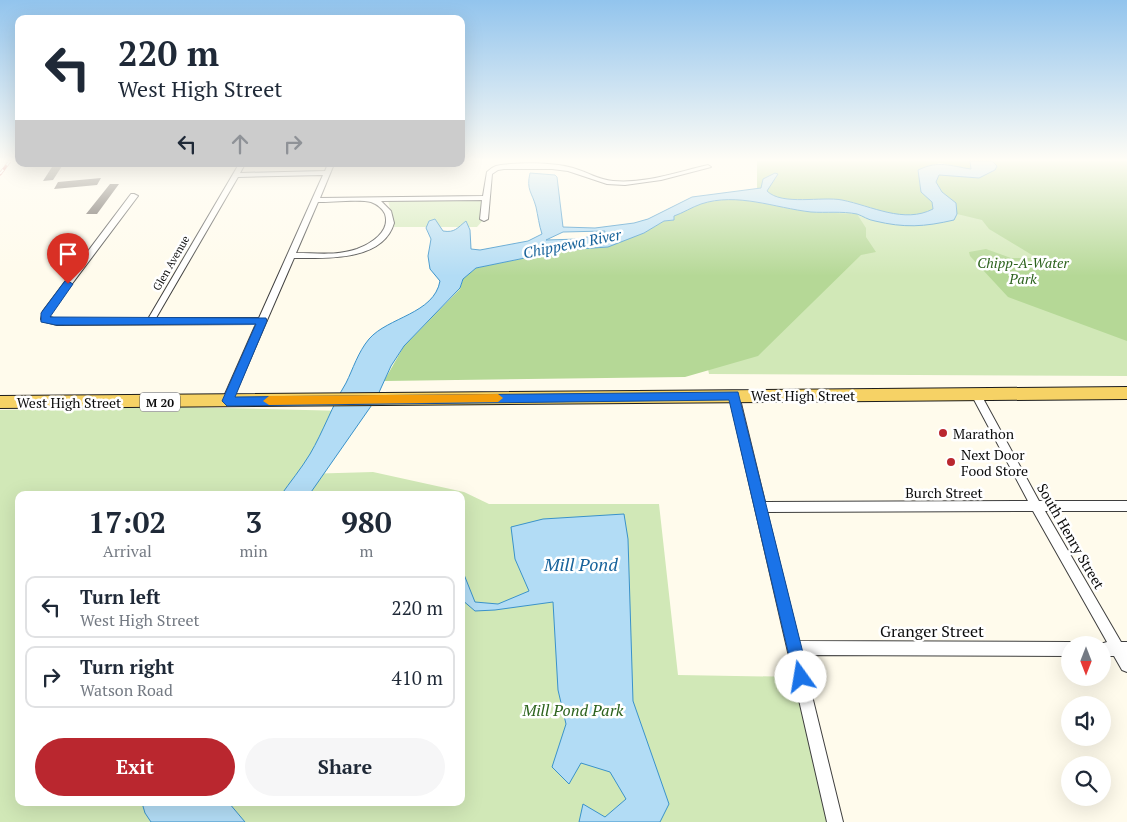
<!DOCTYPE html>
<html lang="en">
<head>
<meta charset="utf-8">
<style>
	:root { --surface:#fff; --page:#f6f6f7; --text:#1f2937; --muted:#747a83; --line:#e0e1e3; --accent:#ba272f }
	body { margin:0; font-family:"PT Serif",serif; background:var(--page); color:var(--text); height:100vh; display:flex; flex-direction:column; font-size:19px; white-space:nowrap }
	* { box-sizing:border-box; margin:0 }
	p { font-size:16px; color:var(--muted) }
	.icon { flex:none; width:28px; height:28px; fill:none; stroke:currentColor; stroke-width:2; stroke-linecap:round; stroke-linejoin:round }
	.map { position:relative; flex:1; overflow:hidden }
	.panel { position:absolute; left:15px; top:491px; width:450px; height:315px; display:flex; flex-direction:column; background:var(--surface); border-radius:10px; box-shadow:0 5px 20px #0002 }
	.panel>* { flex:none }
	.top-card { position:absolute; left:15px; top:15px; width:450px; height:152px; border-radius:10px; box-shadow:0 5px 20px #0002; background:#fff; color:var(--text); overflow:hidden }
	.needle { width:32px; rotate:180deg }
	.buttons { position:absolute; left:1061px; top:636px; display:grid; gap:10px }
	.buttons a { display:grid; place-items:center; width:50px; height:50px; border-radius:50%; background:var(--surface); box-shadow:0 5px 20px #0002; font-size:25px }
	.pin { position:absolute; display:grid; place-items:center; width:42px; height:42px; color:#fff; margin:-51px -21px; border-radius:50% 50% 50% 0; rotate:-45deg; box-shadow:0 0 5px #0007 }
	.pin .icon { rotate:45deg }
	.me { position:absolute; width:55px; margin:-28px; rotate:347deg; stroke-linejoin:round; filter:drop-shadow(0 0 4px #0008) }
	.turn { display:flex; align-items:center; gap:18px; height:105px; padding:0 20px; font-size:22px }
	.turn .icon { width:65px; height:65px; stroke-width:2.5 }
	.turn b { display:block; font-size:35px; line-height:42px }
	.lanes { display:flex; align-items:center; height:48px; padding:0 20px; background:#0003; justify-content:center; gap:25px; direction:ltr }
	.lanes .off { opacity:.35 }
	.eta { display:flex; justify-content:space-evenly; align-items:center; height:85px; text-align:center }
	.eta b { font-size:30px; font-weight:700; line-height:35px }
	.cta { display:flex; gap:10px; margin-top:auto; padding:10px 20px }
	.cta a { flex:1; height:58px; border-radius:30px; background:var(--accent); color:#fff; font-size:20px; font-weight:700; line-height:58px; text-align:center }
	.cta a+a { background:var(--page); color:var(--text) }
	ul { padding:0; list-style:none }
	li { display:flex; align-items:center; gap:15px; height:62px; margin:0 10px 8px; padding:0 10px; border:2px solid var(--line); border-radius:10px }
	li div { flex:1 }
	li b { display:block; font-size:19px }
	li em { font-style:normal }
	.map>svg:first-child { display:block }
</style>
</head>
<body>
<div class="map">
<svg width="1127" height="822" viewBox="0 0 1127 822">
	<rect width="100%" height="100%" fill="#fffbec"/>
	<path fill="#d1e8b7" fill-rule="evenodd" d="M978 161H1127V376L709 374 675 206Z
		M486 198 484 219 477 227H394L388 200Z
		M180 407 347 411 304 474 373 472 464 492 489 504H659L678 675 801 677 835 822H0V410ZM19 495H461V802H19Z"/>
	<path fill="#b5d896" d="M757 161H970L971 169 940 163 918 170 921 192 932 202 933 209C902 225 872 205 842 200 821 197 799 202 779 199L770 195 763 184 761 188 757 189Z
		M992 161H1127V341L1008 297 970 256 969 252 986 249 1011 258H1037L989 229 982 220 957 214 956 203 942 192 936 182 939 175 979 178 997 166Z
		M722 200H743L811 212 857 214 866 228V237L876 252 861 255 758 356 685 377 384 381 404 346 460 289 463 279 476 268 564 250 608 246 644 233 664 221 674 220 673 216 702 203Z"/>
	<path fill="#b2dcf5" stroke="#3a92ca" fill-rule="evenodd" d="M970 161H992L997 166 995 170 979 178 939 175 936 182 942 192 956 203 957 214 954 220C924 227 904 228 875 221 868 220 863 216 857 214 842 211 826 213 811 212 775 208 737 192 701 204 692 207 683 213 674 216V220L664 221 644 233 608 247 564 250 476 268 463 279 460 288 404 346 391 366 376 399 309 495H281C290 482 301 469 310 454 323 432 332 406 346 383 353 369 358 352 369 339 388 317 434 314 440 281L430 269 428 256 431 239 426 228 429 221 435 219 443 231C455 233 457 228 466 221L470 230 471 249 480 250 528 241 542 234C539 225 538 216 536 207 532 192 526 190 530 173L555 175 557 177 563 227 595 228 634 223 648 219 692 197 761 188 763 179 775 173 778 174 767 191C782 206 822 196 842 200 872 206 904 224 933 209L932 202 921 192 918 170C939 160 950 166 971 169ZM605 231 604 233 579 239 546 240 563 232Z
		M624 514 628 539 633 701 669 804 660 822H579L583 804 605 817 626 799 610 772 581 763 569 784 552 767 566 724 558 690 553 602 495 610 475 611 461 599V567L475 602 498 604 529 591 515 559 511 527 543 519Z
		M142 803H229L245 822H151L145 813Z"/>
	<path fill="#554e49" d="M62 166 53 180 43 181 52 167Z
		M101 178 97 185 54 189 58 182Z
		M110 184H119L97 214H86Z"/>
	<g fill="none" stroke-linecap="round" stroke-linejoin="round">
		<defs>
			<path id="street" d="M239 164H245L240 173 325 171 328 164H334L320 198 483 196 487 172C490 169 493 167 496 166 517 162 553 162 573 168 587 172 599 180 613 181 645 184 677 172 708 165L711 167 661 180 625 185 607 184 568 171 552 169H504L498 170 492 174 488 219 484 221 480 219 482 200 381 201 391 211 394 223C383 262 324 258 294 258L232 401 227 405 222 401 256 324 57 325 42 321 41 319 43 311 131 194H134L138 196 50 313V317L57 319H148ZM323 175 259 318H156L238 177ZM318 202C331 202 361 199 371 202 377 204 383 209 385 214 391 232 370 244 357 249 337 256 316 253 296 253Z
				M976 390 979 391 1039 501H1127V511H1045L1121 642H1127V672L1122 670 1114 656H1102V645H1097L1107 642 1033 511 767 512 799 641 1070 642 1075 645H1070V656L802 655 843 822H827L729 395 734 391 739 395 765 502 1028 501 971 394Z"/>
			<path id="primary" d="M1127 387V399L0 408V396Z"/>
		</defs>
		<use href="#street" stroke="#3f3f3f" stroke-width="2"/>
		<use href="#primary" stroke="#1d1d1d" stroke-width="2"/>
		<use href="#street" fill="#fff" fill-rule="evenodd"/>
		<use href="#primary" fill="#f6d265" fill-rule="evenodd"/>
		<defs>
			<path id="rail" d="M0 174 10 161"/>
		</defs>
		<use href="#rail" stroke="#ba272f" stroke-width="3"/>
		<use href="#rail" stroke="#fff" stroke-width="2" stroke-dasharray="5.5" stroke-linecap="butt"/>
	</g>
	<linearGradient id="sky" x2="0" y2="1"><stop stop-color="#92c4ed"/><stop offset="0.58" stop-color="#fffdf6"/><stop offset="1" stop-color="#fffdf6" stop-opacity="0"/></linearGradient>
	<rect width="1127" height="276" fill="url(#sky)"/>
	<path fill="#1a73e8" stroke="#114b97" d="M65 281H68L73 284 50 317 266 318 267 321 235 397 738 392 809 677 807 682 801 684 796 682 794 677 729 400 227 406 222 401 256 324 56 325 41 322V313Z"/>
	<path fill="#f59e0b" d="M498 394 503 398 498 402 269 405 263 401 269 396Z"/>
	<g fill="#ba272f" stroke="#fff" stroke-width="2">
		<circle cx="943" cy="433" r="5"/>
		<circle cx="951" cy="462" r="5"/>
	</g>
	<g text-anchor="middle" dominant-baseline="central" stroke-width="5" stroke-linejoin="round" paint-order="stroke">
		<g font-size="11" fill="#0c0c0c" stroke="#fff">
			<text transform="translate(171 263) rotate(-60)">Glen Avenue</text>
		</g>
		<rect fill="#fff" stroke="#555" stroke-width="1" x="140" y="392.5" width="40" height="19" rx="4"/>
		<g font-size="12" font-weight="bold" fill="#0c0c0c">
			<text x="160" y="402">M 20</text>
		</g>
		<g font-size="14" font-style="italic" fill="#2d631e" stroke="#fff">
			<text x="1023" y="262">Chipp-A-Water<tspan x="1023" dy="16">Park</tspan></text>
		</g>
		<g font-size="14" fill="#0c0c0c" stroke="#fff">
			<text x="803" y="395">West High Street</text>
			<text x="69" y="402">West High Street</text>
			<text x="944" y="492">Burch Street</text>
			<text transform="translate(1071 536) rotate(60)">South Henry Street</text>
		</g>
		<g font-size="14" fill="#0c0c0c" stroke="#fff" text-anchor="start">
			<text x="953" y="433">Marathon</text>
			<text x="961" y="454">Next Door<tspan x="961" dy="16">Food Store</tspan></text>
		</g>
		<g font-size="15" font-style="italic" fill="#18639b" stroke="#fff">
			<text transform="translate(572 243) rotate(-11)">Chippewa River</text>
		</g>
		<g font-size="16" fill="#0c0c0c" stroke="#fff">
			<text x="932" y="631">Granger Street</text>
		</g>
		<g font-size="16" font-style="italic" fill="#2d631e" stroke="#fff">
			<text x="573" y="710">Mill Pond Park</text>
		</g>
		<g font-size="18" font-style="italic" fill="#18639b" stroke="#fff">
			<text x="581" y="564">Mill Pond</text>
		</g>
	</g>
</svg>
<div class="buttons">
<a><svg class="needle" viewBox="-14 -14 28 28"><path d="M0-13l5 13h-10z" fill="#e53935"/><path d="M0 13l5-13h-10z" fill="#747a83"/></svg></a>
<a><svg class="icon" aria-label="sound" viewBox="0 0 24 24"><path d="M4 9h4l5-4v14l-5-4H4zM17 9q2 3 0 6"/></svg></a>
<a><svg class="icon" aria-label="search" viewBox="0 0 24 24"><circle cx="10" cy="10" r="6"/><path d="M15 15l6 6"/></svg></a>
</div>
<div class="pin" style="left:68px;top:284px;background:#d93025"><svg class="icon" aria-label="arrive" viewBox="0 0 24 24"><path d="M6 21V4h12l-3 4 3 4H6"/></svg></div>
<svg class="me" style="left:801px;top:677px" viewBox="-20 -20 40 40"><circle r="19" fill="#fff"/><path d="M0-13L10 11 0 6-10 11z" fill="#1a73e8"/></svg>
<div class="top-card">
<div class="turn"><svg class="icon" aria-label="left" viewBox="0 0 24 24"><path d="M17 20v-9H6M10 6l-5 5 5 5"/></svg><div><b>220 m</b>West High Street</div></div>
<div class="lanes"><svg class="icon" aria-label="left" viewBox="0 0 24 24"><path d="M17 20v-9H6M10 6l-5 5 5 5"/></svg><svg class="icon off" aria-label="ahead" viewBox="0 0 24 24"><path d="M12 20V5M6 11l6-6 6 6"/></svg><svg class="icon off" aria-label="right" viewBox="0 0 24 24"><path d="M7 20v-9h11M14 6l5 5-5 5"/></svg></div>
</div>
<section class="panel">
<div class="eta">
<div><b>17:02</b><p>Arrival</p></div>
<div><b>3</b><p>min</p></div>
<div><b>980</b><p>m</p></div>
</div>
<ul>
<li><svg class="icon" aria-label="left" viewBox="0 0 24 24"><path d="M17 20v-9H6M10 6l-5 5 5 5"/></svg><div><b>Turn left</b><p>West High Street</p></div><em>220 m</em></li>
<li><svg class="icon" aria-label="right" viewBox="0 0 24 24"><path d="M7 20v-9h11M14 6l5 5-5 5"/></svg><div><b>Turn right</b><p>Watson Road</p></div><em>410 m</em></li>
</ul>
<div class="cta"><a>Exit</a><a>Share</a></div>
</section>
</div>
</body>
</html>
